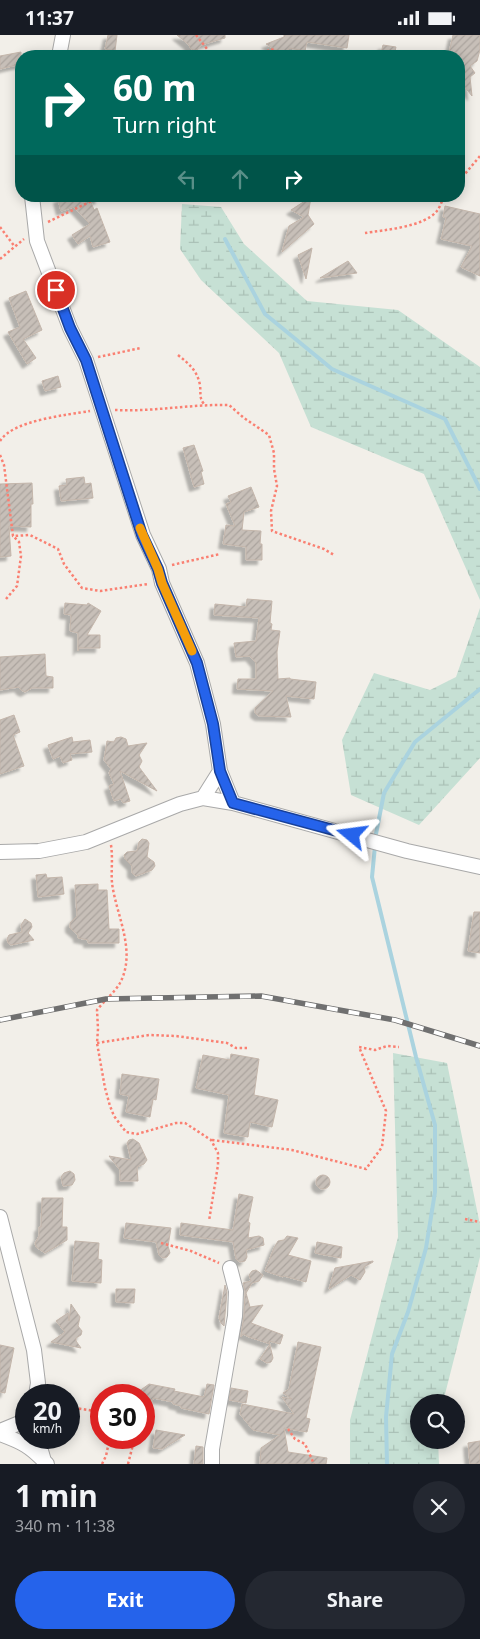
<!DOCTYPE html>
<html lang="en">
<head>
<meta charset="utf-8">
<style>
	:root { --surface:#171b24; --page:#242831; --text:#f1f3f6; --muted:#9ea1a6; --accent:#2563eb }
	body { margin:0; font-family:"Noto Sans",sans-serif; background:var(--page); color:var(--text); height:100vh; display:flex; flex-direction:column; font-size:19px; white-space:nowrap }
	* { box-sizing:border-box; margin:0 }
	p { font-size:16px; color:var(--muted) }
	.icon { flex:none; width:28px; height:28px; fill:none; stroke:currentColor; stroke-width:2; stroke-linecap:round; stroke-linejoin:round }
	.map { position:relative; height:1429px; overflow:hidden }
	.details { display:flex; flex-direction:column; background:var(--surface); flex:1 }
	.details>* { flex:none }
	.banner { position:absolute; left:15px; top:15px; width:450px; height:152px; border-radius:20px; box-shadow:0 2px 12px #0003; background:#00695c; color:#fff; overflow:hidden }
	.fabs { position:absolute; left:410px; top:1359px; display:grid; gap:10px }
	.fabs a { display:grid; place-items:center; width:55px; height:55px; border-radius:50%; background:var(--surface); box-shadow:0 2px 12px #0003; font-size:25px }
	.speed { position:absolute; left:15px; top:1349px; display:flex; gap:10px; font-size:25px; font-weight:700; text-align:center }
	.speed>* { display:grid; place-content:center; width:65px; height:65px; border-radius:50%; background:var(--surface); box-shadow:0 2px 12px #0003; line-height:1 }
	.speed small { font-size:12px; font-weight:400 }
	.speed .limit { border:8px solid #d22; background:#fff; color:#111 }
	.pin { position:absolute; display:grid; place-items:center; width:42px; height:42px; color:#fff; margin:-21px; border:2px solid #fff; border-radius:50%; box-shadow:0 1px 5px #0007 }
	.me { position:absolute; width:55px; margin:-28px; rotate:286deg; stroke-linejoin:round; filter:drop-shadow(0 0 4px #0008) }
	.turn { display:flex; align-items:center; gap:18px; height:105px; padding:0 15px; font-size:22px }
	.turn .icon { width:65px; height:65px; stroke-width:2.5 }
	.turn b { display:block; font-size:35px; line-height:42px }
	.lanes { display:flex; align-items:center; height:48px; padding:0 15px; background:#0003; justify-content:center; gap:25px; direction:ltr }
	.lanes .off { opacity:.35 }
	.round { display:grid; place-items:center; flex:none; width:52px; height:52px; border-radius:26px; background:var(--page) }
	.overview { display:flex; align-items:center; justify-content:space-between; height:85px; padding:0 15px }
	h1 { font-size:30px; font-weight:700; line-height:38px }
	.action { display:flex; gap:10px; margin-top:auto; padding:10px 15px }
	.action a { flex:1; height:58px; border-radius:30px; background:var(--accent); color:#fff; font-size:20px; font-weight:700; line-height:58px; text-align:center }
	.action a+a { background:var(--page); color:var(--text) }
	.status { display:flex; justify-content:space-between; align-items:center; height:35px; padding:0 25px; background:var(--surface); direction:ltr }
	.status svg { height:14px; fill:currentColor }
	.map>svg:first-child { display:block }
</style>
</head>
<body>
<div class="status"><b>11:37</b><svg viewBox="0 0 49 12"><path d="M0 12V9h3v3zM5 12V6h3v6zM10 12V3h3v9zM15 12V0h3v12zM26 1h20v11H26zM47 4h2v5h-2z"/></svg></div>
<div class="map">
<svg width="480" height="1429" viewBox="0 0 480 1429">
	<defs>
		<pattern id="wetland-marsh" width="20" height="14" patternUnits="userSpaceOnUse" patternTransform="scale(1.25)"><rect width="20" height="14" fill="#c6e0d4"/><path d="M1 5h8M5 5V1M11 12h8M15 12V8" fill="none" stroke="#aac0b6"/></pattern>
		<pattern id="building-hatch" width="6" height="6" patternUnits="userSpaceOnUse" patternTransform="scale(1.25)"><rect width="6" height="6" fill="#c7bfb8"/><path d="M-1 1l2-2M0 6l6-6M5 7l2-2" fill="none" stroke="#aba49e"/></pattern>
		<filter id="shadow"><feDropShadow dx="-4.5" dy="4.5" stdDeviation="1" flood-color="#0004"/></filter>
	</defs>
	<rect width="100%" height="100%" fill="#f2efe9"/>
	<path fill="url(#wetland-marsh)" d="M182 169 221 172 244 209 307 266 398 275 480 332V565L424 439 311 392 279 318 201 245 180 214Z
		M480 573V723L419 790 351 760 342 705 374 638 430 655 456 642Z
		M393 1018 447 1028 480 1190V1222L443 1367 419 1368V1405H438L439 1429H350V1385L398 1202Z"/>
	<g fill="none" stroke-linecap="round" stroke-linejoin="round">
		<path stroke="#aad3df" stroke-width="4" d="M225 204 265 279 332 334 445 384 480 454
			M375 804 384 758 415 707 480 654
			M375 811 372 842 416 1022 435 1090V1157L426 1213 408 1277 392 1319 386 1382 387 1429"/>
	</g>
	<path fill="url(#building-hatch)" stroke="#c4b6ab" filter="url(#shadow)" d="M108 0H117L115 16 105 14Z
		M177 0H225V3L201 10 197 15H193L190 13 189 10Z
		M284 0H349L347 13 307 7 305 16 289 13 285 21 266 9 284 2Z
		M453 0H480V15L477 26 470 31 475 38 470 42 472 61 459 45V20L449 18Z
		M383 10 396 12 394 21H380Z
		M21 17V29L0 34V21Z
		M65 161H99L100 164 91 167 94 175 97 173 110 207 93 212 90 201 78 209 72 200 90 189 74 172 61 176 58 164Z
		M311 162 308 180 314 189 282 217 289 191 304 182 291 175Z
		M445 171 480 179V241L461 232 472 211 441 204 446 183 443 182Z
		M312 213 306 244 298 220Z
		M348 226 357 238 320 243Z
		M26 256 42 295 23 304 36 323 27 329 8 297 20 292 9 263Z
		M58 341 61 352 45 356 42 346Z
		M194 410 203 436 201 437 204 449 194 452 183 413Z
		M84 442 85 449 91 448 93 463 61 466 59 451 67 450 66 444Z
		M32 448 33 469H31V492L9 491 11 521 0 522V449Z
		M251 452 259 472 244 477 242 495 261 496 260 509H262V525H246V512L223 509 226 490 235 491 226 469 231 467 228 461Z
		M247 564 272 566 270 588 272 589 271 595 280 596 277 617 278 644 290 643V644L316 647 314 664 286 661 291 682 259 681 255 678V673L273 656 237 654 238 644H256V628L250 621 236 622 234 608 256 606 259 583 214 580 215 569 246 572Z
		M65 568 87 570 88 568 101 576 87 600H100V613H79L78 616V598L70 596 71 580 64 579Z
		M45 619 46 641 53 642V653H32L25 657 21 655 19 652 0 655V622Z
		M14 680 20 697 13 700 24 731 0 739V685Z
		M72 702 73 707 90 705 92 717 70 719 72 725 63 728 60 721 53 724 48 710Z
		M121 702 126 704 128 711 147 708 139 720 142 726 139 732 157 756 120 736 130 766 123 768 121 764 114 766 109 751 114 749 109 738 111 734 104 725 107 706 114 707 116 703Z
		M142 804 147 805 149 808 147 822 154 827 155 831 152 835 136 841 132 838V831L125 824 124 820 127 817 137 816 139 807Z
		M46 839 47 843 62 842 64 859 38 862 36 840Z
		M98 849V855H107L109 894H119V908H88V905L78 903V900L70 893V888L77 881 75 850Z
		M474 877H480V918L468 916Z
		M25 884 31 888 32 892 28 898 34 905 11 910 8 908 7 904 9 900 22 897 21 890Z
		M231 1019 259 1024 254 1060 278 1065 272 1092 250 1087 248 1102 224 1098 229 1060 196 1053 203 1020 230 1025Z
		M122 1039 159 1044 156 1065 153 1064 150 1082 126 1077 129 1061 120 1059Z
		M133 1104 139 1108 147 1125 144 1129 137 1132 138 1146H120V1135L109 1121 131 1125 127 1108 129 1105Z
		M70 1136 74 1139 75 1145 72 1150 63 1151 61 1142 64 1138Z
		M316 1147a7 7 0 1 1 14 0a7 7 0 1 1-14 0Z
		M239 1159 253 1162 248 1187 250 1188 248 1203 259 1201 263 1203 264 1210 246 1215 247 1222 245 1226 240 1227 236 1224 233 1207 180 1200 181 1188 233 1195Z
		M42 1163H63L62 1192H67V1205L45 1218 36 1212 35 1208 39 1201V1192H41Z
		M126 1188 171 1193 168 1211 170 1218 167 1222 163 1223 159 1220 156 1207 124 1203Z
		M287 1201 298 1203 288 1220 311 1226 306 1247 284 1241 283 1242 265 1236 274 1213 278 1206 284 1205Z
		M75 1206 99 1208 98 1224 102 1225 101 1248 72 1246Z
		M317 1207 342 1212 341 1223 315 1218Z
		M373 1226V1227L364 1232 365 1237 360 1245 351 1240 329 1254 335 1233Z
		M256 1235 263 1240 259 1246 252 1248 246 1258 250 1272 263 1270 251 1288 283 1300 280 1309 269 1306 273 1323 271 1327 267 1328 260 1324 270 1309 249 1302 243 1299 241 1302V1300L244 1281 245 1256 243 1248 251 1246 249 1240 252 1236Z
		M225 1250 227 1257 224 1291 221 1288 219 1283Z
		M116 1254H135L134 1268 116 1267Z
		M71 1269 80 1282 78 1291 82 1296 81 1300 76 1303V1306L81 1313 51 1307 65 1297 56 1286 68 1278 69 1286Z
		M298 1307 321 1312 306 1383 310 1384 307 1397 284 1393 288 1417 327 1423 326 1429H260L261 1413 280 1400 253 1395 240 1379 242 1369 294 1379 282 1362 292 1364 283 1358 289 1354Z
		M0 1310 14 1313 5 1358 0 1357Z
		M149 1349 175 1354 174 1356 204 1362 207 1349 214 1350 209 1379 181 1373V1371L173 1369V1367L153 1363 148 1385 144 1384V1360H134Z
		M231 1353 248 1356 246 1368 229 1365Z
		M156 1395 185 1400 162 1414 153 1413Z
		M480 1406V1429H470L468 1408Z
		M196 1411 203 1412V1429H194Z"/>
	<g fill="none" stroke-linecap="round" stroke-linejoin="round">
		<defs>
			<path id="minor" d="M59 21 63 0
				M32 161 37 206 70 293 86 325 143 500 159 534 162 548 197 628 213 689 220 736 233 768
				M203 763 220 736
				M0 817 39 816 86 807 180 769 203 763 233 768 407 816 480 832
				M0 1182 34 1315 38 1348 36 1360
				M0 1396 22 1387 26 1381
				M0 1399C22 1407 30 1411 47 1429
				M37 1402 44 1426
				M212 1429V1414L235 1281 236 1256 230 1233"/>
		</defs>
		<use href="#minor" stroke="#a9a9a9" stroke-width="16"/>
		<path stroke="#fa8072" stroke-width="2.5" stroke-dasharray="2.5 2.5" stroke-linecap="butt" d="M196 0 211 19 216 21
			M258 21 271 14 279 17 275 21
			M459 146 480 121
			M48 187 102 161
			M0 192 15 212
			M365 198C384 195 424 192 437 176 440 172 442 166 444 161
			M0 224 24 204
			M178 320C189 329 197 335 200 350 201 358 199 363 204 369
			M98 322 141 313
			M115 375C153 377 191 369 229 370L244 383 269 400 274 418V434L277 451 271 476 272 496 324 514 334 520
			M0 406C13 385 67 380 90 376
			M0 420 4 430 13 501 30 500 58 514 64 529 82 553 100 556 148 549
			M172 530 220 519
			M6 564 17 551 21 521 19 507 13 501
			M111 810C113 823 111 836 112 848 116 880 137 916 120 948 115 957 104 966 97 975L98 994 97 1008 105 1053 110 1071 114 1081 126 1097 137 1099 176 1088H185L211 1105 218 1118V1130L209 1186
			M97 1008 149 1000 176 1001 227 1008 236 1013H247
			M212 1105 292 1115 366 1134 382 1112 386 1076 359 1012 375 1015 387 1011 399 1012
			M465 1184 480 1187
			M161 1208 191 1216 219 1228
			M69 1372 101 1377
			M288 1394 295 1404 305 1409 314 1429
			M102 1429 106 1421 110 1402
			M128 1429 135 1402"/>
		<use href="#minor" stroke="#fff" stroke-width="14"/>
		<defs>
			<path id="rail" d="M0 985 106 964 261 961 395 985 480 1011"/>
		</defs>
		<use href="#rail" stroke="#707070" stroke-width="5.5"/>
		<use href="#rail" stroke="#fff" stroke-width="4" stroke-dasharray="11" stroke-linecap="butt"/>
	</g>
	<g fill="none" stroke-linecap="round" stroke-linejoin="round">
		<defs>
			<path id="route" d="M56 255 70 293 86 325 142 500 158 534 162 548 197 628 213 689 220 736 233 768 352 800"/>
		</defs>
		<use href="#route" stroke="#184099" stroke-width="12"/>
		<use href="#route" stroke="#2563eb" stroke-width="9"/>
		<path stroke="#f59e0b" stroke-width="9" d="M140 493 158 534 162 548 192 616"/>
	</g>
</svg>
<div class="fabs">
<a><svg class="icon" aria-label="search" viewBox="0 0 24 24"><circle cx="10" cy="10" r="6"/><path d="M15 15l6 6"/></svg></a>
</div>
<div class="speed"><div>20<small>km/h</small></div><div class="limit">30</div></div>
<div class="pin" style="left:56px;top:255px;background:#d93025"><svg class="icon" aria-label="arrive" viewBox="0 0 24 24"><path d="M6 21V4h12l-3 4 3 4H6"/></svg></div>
<svg class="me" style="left:352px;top:800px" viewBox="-20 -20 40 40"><path d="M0-17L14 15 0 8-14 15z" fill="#2563eb" stroke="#fff" stroke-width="4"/></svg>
<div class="banner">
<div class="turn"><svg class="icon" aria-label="right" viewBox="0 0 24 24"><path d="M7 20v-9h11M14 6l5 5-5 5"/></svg><div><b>60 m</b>Turn right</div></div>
<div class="lanes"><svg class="icon off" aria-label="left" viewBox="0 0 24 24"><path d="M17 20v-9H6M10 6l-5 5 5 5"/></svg><svg class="icon off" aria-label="ahead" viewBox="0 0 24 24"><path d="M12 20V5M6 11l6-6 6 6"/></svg><svg class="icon" aria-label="right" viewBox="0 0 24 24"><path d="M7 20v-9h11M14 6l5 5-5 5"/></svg></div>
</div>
</div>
<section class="details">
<div class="overview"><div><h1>1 min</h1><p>340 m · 11:38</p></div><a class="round"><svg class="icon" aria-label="close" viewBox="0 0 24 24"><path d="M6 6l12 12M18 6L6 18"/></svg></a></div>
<div class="action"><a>Exit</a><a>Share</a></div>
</section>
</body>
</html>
